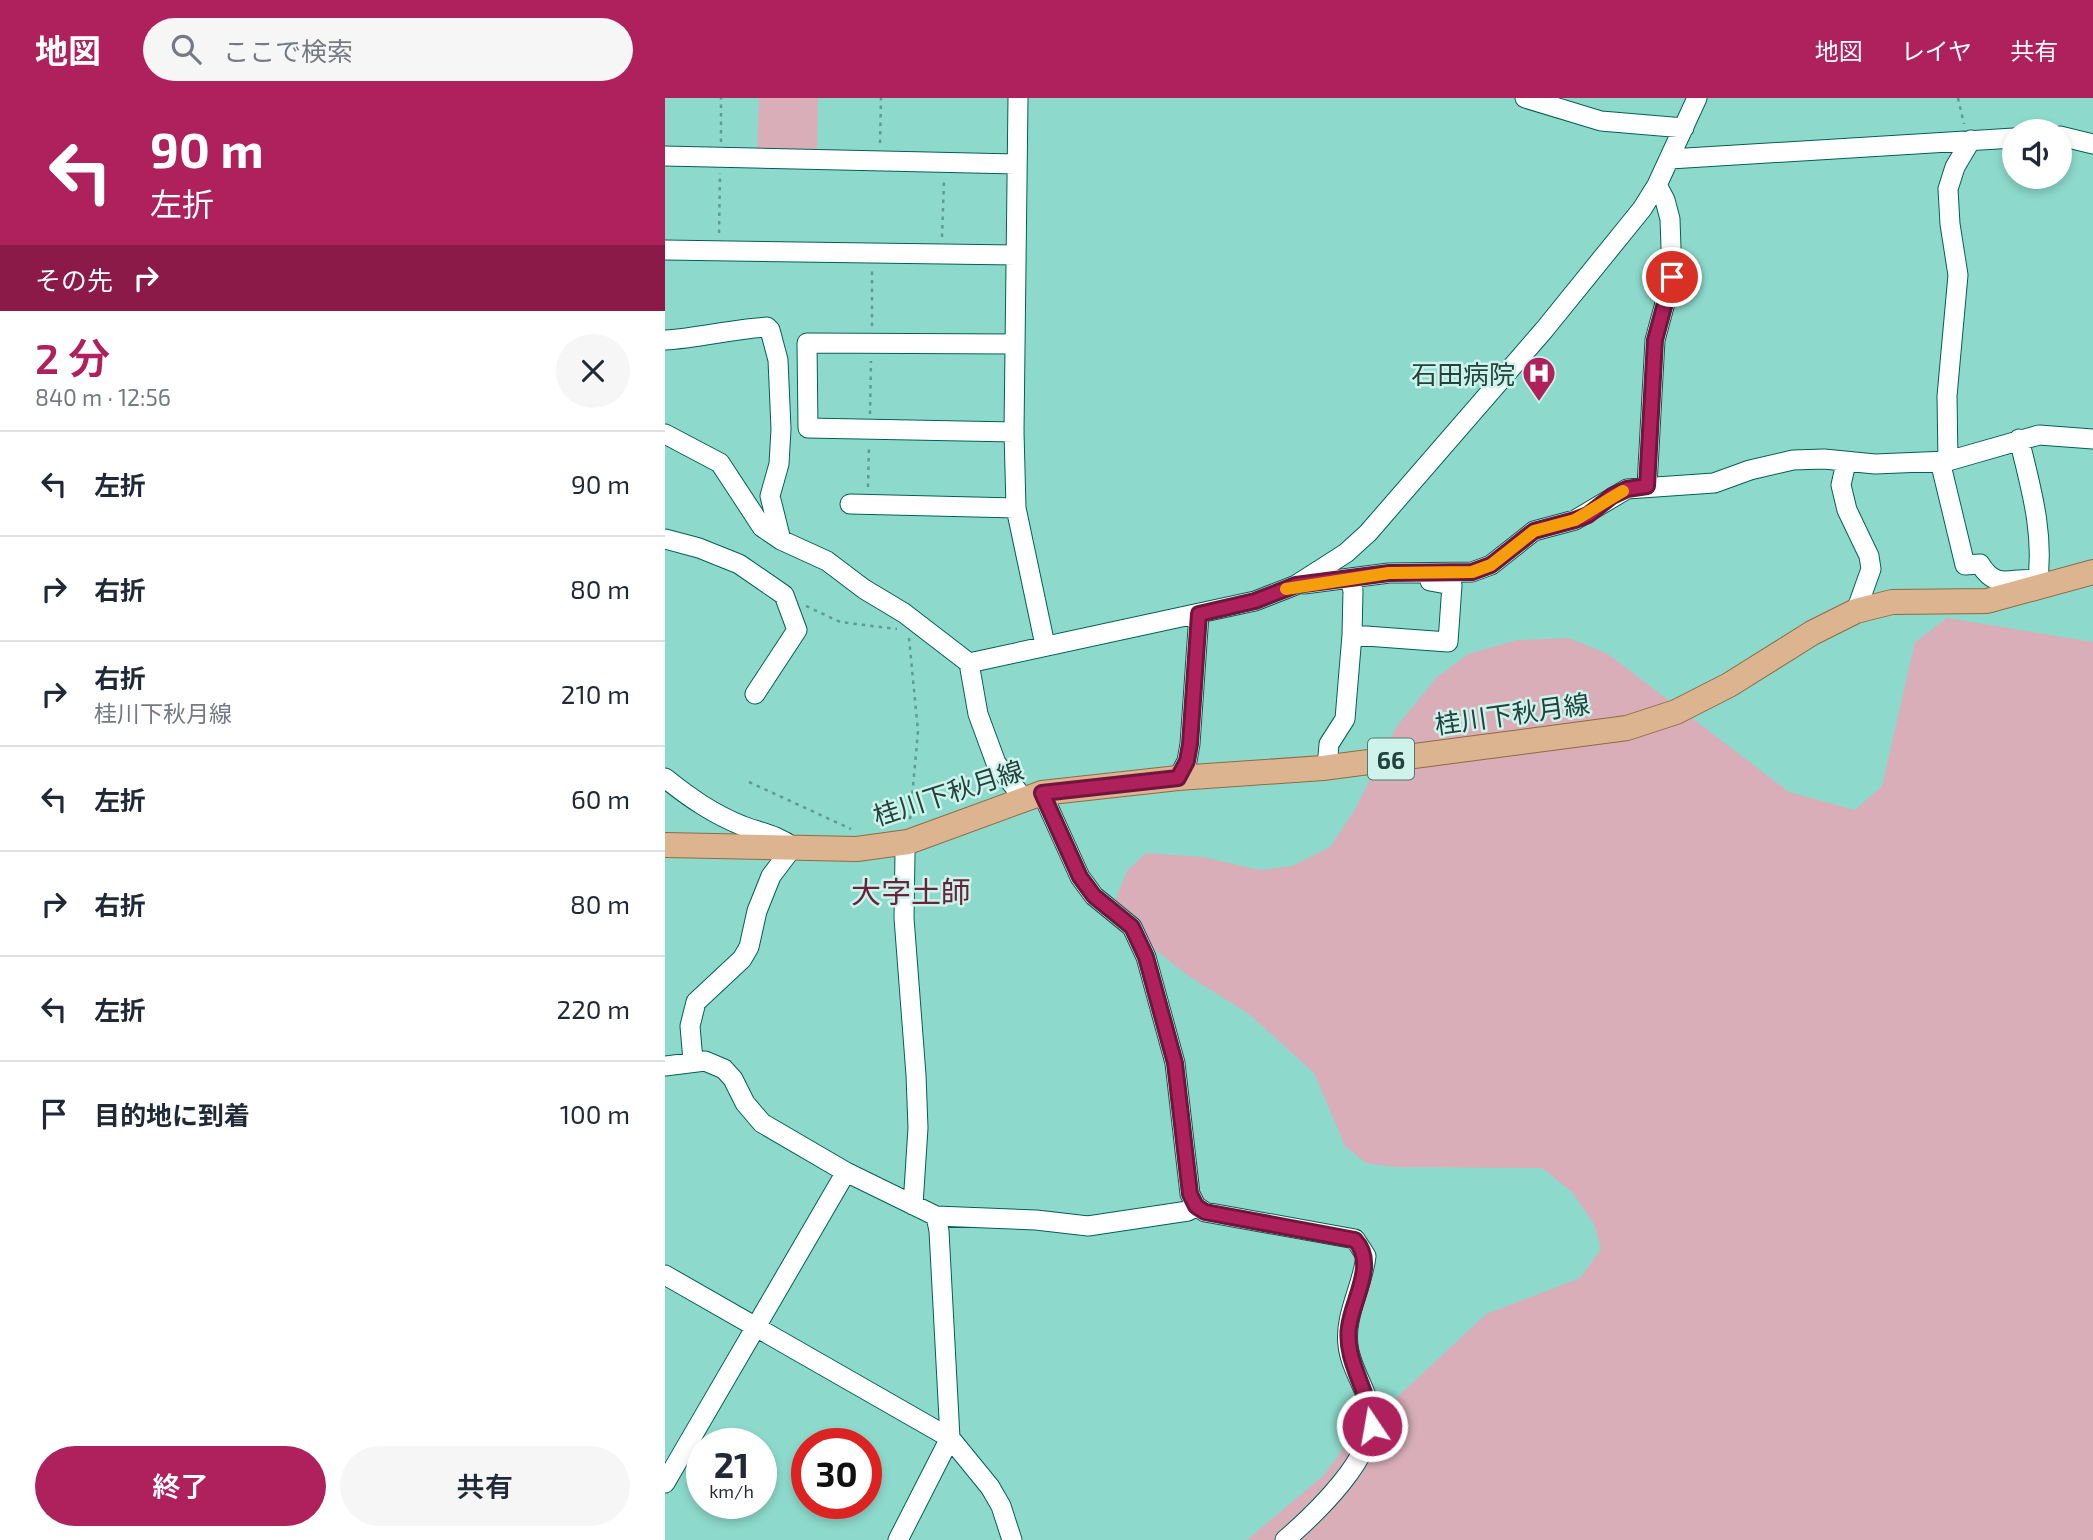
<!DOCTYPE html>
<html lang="ja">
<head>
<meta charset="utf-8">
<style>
	:root { --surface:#fff; --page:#f6f6f7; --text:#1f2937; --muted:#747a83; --line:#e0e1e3; --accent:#ae215c }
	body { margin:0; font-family:"Exo 2","Noto Sans JP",sans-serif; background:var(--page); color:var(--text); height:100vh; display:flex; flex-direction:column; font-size:26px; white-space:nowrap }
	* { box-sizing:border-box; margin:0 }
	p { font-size:23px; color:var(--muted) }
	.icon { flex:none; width:38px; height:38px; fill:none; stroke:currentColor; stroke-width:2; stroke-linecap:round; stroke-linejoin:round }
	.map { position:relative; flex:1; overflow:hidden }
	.details { display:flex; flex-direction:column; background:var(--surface); width:665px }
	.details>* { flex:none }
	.top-card { background:#ae215c; color:#fff; overflow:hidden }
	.buttons { position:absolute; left:1337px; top:21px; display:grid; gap:14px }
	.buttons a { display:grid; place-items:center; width:70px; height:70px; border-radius:50%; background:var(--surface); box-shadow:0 4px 10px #0003; font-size:35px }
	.speed { position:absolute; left:21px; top:1330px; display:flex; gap:14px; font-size:35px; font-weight:700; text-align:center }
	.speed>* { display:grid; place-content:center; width:91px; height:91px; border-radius:50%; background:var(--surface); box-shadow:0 4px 10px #0003; line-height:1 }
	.speed small { font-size:18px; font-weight:400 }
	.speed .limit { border:10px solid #d22; background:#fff; color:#111 }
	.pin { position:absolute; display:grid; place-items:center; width:60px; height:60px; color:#fff; margin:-30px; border:4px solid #fff; border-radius:50%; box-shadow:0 2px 7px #0007 }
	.me { position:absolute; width:77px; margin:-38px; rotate:348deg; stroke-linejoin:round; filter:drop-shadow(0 0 5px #0008) }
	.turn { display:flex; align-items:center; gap:24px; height:147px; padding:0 35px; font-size:32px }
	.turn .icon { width:91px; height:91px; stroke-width:2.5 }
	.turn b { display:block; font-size:49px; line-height:60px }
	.then { display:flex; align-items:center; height:66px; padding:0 35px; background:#0003; gap:14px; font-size:26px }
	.round { display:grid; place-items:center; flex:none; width:74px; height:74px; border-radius:37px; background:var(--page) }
	.summary { display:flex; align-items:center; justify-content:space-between; height:119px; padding:0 35px }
	h1 { font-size:42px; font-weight:600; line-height:52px; color:var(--accent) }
	.primary-button { display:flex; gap:14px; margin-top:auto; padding:14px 35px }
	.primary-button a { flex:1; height:80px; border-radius:42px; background:var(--accent); color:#fff; font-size:28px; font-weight:600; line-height:80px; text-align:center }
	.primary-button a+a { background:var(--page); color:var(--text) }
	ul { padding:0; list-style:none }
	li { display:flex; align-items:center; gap:21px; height:105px; padding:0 35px; border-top:2px solid var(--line) }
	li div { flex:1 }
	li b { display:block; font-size:26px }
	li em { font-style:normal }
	header { display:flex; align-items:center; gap:42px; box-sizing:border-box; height:98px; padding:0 35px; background:var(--accent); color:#fff }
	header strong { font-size:33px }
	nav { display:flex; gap:38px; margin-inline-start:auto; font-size:24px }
	.search { width:490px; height:63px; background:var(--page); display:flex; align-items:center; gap:18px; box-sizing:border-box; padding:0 24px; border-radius:38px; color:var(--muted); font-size:26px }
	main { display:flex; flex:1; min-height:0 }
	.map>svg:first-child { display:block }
</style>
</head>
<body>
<header>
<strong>地図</strong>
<div class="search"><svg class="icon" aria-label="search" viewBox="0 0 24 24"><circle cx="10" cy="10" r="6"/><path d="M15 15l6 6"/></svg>ここで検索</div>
<nav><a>地図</a><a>レイヤ</a><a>共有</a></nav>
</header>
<main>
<section class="details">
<div class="top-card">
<div class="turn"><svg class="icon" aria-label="left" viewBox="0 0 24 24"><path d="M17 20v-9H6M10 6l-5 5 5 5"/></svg><div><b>90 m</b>左折</div></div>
<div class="then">その先<svg class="icon" aria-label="right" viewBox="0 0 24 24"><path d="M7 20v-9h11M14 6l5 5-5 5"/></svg></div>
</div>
<div class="summary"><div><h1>2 分</h1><p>840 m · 12:56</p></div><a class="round"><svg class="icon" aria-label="close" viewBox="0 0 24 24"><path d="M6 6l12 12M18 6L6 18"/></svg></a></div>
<ul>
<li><svg class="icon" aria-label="left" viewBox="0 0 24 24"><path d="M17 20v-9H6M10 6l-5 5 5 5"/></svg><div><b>左折</b></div><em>90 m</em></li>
<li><svg class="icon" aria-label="right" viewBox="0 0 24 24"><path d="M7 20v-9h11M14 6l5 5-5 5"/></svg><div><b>右折</b></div><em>80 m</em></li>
<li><svg class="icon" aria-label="right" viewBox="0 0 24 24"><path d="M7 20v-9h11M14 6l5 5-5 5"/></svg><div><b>右折</b><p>桂川下秋月線</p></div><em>210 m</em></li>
<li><svg class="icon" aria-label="left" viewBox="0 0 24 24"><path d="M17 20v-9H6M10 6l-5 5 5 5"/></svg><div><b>左折</b></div><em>60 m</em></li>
<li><svg class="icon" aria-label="right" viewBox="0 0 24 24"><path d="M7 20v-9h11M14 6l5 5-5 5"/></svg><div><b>右折</b></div><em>80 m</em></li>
<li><svg class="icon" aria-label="left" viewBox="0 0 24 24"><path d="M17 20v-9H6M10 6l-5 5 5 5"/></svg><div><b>左折</b></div><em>220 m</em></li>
<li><svg class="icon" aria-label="arrive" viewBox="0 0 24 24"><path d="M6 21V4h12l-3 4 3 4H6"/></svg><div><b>目的地に到着</b></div><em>100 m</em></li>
</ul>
<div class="primary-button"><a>終了</a><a>共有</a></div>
</section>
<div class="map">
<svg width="1428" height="1442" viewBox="0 0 1428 1442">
	<rect width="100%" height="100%" fill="#8ddacc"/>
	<path fill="#d9aeb9" d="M94 0H153L152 56 92 54Z
		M1282 520 1428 544V1442H582L659 1377 680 1348 821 1216 915 1180 936 1151 929 1126 907 1094 877 1070 730 1069 701 1065 680 1048 649 975 584 916 525 879 462 830 450 803 462 773 481 755 539 759 594 772 627 768 665 749 689 713 732 628 771 580 803 556 852 542 904 540 943 556 1124 694 1190 712 1217 688 1250 544Z"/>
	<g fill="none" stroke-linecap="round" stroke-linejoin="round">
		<defs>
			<path id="minor" d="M353 0 349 334 351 410 380 547
				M860 0 936 23 1019 30
				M1395 38 1428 46
				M0 58 351 66
				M1005 61 1349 40
				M0 152 351 157
				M0 242C34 240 67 231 102 229L105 232 113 262 116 331 114 366 105 398 116 442
				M349 334 143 330 142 245 349 246
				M0 336 55 365 97 429 116 442 162 463 199 491 239 515 304 565 313 616 331 665 358 700
				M1354 341C1366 390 1380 437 1372 488
				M1275 363 1300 467 1315 466C1332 494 1346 478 1373 482
				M1283 363 1282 298 1293 177 1285 126 1283 91 1290 69 1306 42
				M1181 365 1176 387 1182 412 1204 458 1206 471 1191 513
				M982 388 990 242 1007 179 1005 121 1000 102 992 87
				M185 406 351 410
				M0 441 34 450 74 466 119 497 132 532 90 596
				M685 480 688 493 687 537 783 544 787 487 765 483
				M639 486 724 475 807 474 826 467 869 433 910 422 962 391 1049 385 1085 372 1128 362 1159 361 1210 366 1283 363 1374 337 1428 341
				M304 565 590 503 631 487 681 455 703 435 879 232 977 111 992 87 1032 0
				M662 670 664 646 680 621 687 537
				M0 680C25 700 48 716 78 728 97 735 112 737 128 749L106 778 92 813 84 849 77 861 31 904 25 928 28 963
				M513 680 522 663 525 646 534 516
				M377 695 415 779 429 798 467 829 481 859 510 965 525 1096 531 1108 540 1114 690 1141 701 1158C698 1187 679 1218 683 1247 685 1269 701 1290 706 1313 714 1356 650 1416 620 1442
				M237 745 240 756 239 820 251 977 253 1030 248 1107
				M0 968 40 963 59 971 68 981 80 1005 97 1025 181 1074 271 1118 371 1122 423 1128 523 1113 531 1108
				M0 1177 285 1340 325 1389 336 1408 347 1442
				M0 1385 181 1074
				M233 1442 285 1340 274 1133 271 1118"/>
			<path id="major" d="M0 747 192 751 243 744 377 695 513 680 658 670 962 630 1011 614 1064 587 1147 535 1191 513 1227 504 1322 503 1428 474"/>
		</defs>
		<use href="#minor" stroke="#006056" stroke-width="21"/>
		<use href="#major" stroke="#8c6c43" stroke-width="26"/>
		<path stroke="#609b90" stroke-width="2.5" stroke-dasharray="3.5 5" stroke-linecap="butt" d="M1293 0 1299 26
			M56 44V0
			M215 45 216 0
			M54 135 55 75
			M277 139 279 82
			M207 228V172
			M205 316 206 263
			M203 389 204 347
			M141 508 175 524 232 531
			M244 540 253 633 245 722
			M84 684 186 731"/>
		<use href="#minor" stroke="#fff" stroke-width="19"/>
		<use href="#major" stroke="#dcb590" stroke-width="24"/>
	</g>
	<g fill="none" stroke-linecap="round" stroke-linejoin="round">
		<defs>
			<path id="route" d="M707 1328C705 1294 679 1263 684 1229 688 1200 712 1166 690 1142L540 1114 531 1108 525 1096 510 965 481 859 467 829 429 798 415 779 377 695 513 680 522 663 525 646 534 516 590 503 631 487 724 475 807 474 826 467 869 433 910 422 923 417 947 398 962 391 982 388 990 242 1007 179"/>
		</defs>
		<use href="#route" stroke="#71153c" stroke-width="18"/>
		<use href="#route" stroke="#ae215c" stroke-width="12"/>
		<path stroke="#f59e0b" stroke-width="12" d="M621 491 724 475 807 474 826 467 869 433 910 422 958 393"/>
	</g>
	<defs>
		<symbol id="hospital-pin" viewBox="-11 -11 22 30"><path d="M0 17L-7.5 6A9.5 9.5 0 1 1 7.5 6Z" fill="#ae215c" stroke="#cef3eb"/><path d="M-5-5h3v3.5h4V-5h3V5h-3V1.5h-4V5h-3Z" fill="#fff"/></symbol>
	</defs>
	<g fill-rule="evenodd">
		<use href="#hospital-pin" x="855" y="256" width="38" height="52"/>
	</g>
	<g text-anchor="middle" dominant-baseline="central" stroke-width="5" stroke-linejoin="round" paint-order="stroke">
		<rect fill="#cef3eb" stroke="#567771" stroke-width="2" x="703" y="640.5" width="46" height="41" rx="5"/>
		<g font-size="24" font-weight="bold" fill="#22423d">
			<text x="726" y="661">66</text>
		</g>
		<g font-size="26" fill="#22423d" stroke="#cef3eb" text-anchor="end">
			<text x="850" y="275">石田病院</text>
		</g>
		<g font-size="26" fill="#22423d" stroke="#cef3eb">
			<text transform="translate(847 615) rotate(-8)">桂川下秋月線</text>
			<text transform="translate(283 694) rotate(-18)">桂川下秋月線</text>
		</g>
		<g font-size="30" fill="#67233b" stroke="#cef3eb">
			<text x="246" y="793">大字土師</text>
		</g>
	</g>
</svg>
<div class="buttons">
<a><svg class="icon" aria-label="sound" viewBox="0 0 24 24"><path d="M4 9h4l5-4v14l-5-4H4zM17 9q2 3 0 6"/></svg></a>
</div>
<div class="speed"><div>21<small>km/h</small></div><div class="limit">30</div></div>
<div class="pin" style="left:1007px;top:179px;background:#d93025"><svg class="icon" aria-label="arrive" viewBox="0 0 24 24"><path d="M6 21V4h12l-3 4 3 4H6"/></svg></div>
<svg class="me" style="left:707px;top:1328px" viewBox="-20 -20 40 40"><circle r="17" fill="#ae215c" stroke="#fff" stroke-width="3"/><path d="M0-11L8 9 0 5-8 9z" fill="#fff"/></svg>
</div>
</main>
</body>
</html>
